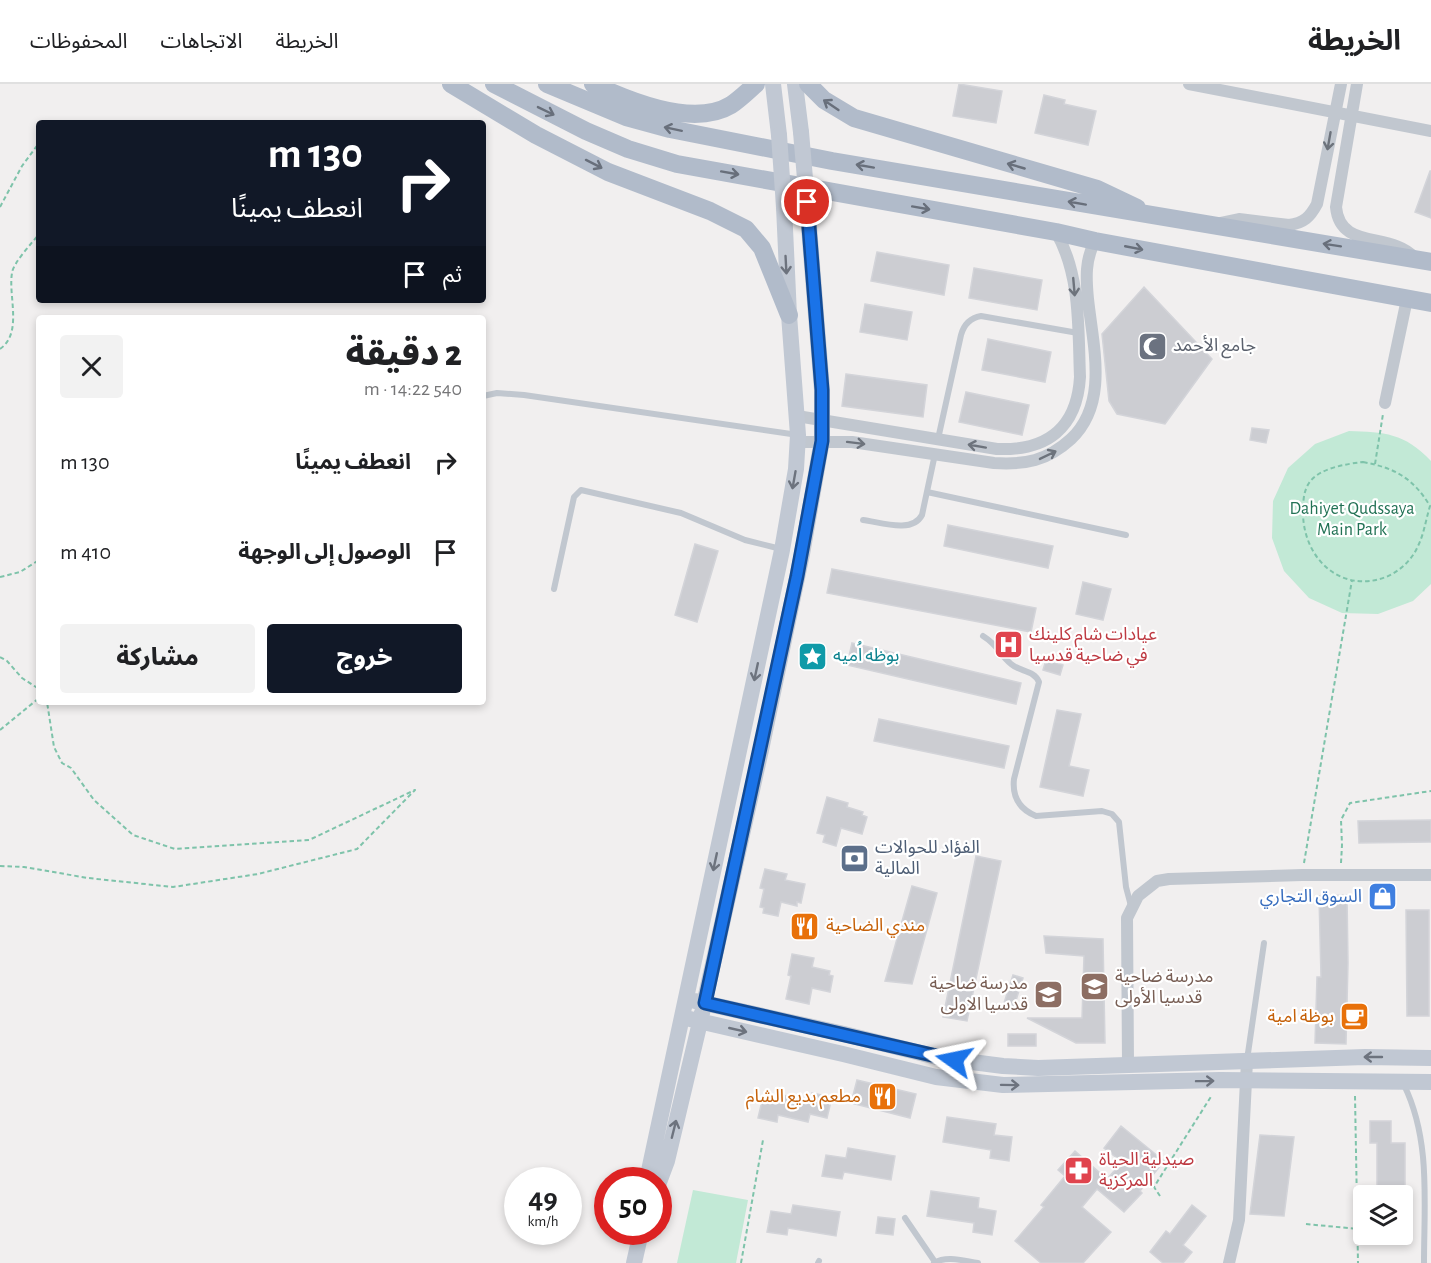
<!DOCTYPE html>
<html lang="ar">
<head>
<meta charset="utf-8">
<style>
	:root { --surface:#fff; --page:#f2f2f2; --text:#202124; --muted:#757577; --line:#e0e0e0; --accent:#111827 }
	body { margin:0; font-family:"Alegreya Sans","Noto Sans Arabic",sans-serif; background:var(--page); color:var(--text); direction:rtl; height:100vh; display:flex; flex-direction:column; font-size:22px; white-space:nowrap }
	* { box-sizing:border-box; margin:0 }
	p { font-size:20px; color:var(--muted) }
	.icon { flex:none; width:33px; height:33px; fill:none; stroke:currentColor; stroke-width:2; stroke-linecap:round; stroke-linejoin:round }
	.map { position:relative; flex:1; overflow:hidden; direction:ltr }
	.sheet { position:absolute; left:36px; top:231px; width:450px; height:390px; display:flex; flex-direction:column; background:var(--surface); border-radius:6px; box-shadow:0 3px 9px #0003; direction:rtl }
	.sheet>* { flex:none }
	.guide { position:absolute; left:36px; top:36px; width:450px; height:183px; border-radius:6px; box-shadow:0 3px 9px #0003; direction:rtl; background:#111827; color:#fff; overflow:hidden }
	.tools { position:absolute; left:1353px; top:1101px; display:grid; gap:12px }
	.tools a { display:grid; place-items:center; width:60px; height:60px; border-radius:6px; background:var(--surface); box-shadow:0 3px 9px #0003; font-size:30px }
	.speed { position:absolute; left:504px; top:1083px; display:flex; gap:12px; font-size:30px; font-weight:700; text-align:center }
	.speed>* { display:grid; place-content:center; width:78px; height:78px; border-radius:50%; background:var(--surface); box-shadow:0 3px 9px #0003; line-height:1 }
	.speed small { font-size:15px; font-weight:400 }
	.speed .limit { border:9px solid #d22; background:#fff; color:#111 }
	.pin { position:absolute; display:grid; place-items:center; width:51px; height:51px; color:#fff; margin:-26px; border:3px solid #fff; border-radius:50%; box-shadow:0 2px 6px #0007 }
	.me { position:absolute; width:66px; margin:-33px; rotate:282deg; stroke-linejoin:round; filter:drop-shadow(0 0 4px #0008) }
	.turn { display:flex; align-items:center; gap:21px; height:126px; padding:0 24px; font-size:27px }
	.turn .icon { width:78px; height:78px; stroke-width:2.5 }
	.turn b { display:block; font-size:42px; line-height:51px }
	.then { display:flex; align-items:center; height:57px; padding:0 24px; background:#0003; gap:12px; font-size:22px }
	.round { display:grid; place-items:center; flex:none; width:63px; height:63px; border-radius:6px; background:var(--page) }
	.summary { display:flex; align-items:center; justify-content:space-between; height:102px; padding:0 24px }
	h1 { font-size:36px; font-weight:800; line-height:45px }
	.primary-button { display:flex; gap:12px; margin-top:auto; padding:12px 24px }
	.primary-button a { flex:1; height:69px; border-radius:6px; background:var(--accent); color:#fff; font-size:24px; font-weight:800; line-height:69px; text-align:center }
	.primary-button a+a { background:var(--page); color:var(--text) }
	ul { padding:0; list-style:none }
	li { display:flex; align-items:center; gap:18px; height:90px; padding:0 24px }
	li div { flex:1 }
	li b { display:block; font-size:22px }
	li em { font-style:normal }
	header { display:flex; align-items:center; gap:36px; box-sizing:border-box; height:84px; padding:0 30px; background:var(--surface); border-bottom:2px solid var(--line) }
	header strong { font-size:28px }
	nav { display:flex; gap:33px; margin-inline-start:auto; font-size:21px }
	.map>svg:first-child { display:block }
</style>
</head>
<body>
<header>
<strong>الخريطة</strong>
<nav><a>الخريطة</a><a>الاتجاهات</a><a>المحفوظات</a></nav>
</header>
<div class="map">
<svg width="1431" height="1179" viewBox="0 0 1431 1179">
	<rect width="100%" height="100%" fill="#f1efef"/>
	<path fill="#c2e9d6" d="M1349 347C1384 348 1405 349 1431 377V500L1413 517 1378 530 1342 529 1309 514 1284 487 1272 454 1273 417 1288 384 1315 360Z
		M693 1106 748 1116 736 1179H677Z"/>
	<path fill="#cccdd2" stroke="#d3d4d9" stroke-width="1.5" d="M959 0 1002 7 996 39 953 32Z
		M1044 11 1065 16 1064 20 1096 27 1088 61 1035 49Z
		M1430 87H1431V134L1415 128Z
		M877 168 949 181 944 211 871 197Z
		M974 184 1042 196 1037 226 969 214Z
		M1144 203 1212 275 1165 340 1117 330 1109 317 1102 250Z
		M865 220 912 228 907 256 860 248Z
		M988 255 1051 268 1045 298 982 286Z
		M846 290 927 301 923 333 842 322Z
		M966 308 1029 321 1022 351 959 338Z
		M1252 344 1269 346 1266 359 1250 356Z
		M948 441 1053 462 1048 484 944 462Z
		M695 460 718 467 697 538 675 531Z
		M832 485 1036 524 1031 548 827 509Z
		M1083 498 1111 505 1103 536 1076 530Z
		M852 559 1021 599 1016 620 847 581Z
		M1046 576 1063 581 1060 591 1043 586Z
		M1057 626 1081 630 1069 682 1089 686 1083 712 1040 703Z
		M879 635 1009 662 1004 684 874 657Z
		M827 713 848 719 847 723 863 728 862 731 867 733 862 750 841 744 836 762 823 758 825 751 817 749Z
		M1431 736V758L1359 759 1358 737Z
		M976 772 1001 777 967 937 943 933Z
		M765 785 787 790 785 796 805 800 801 819 797 818V822L781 818 778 832 763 829 764 824 760 823 764 805 760 804Z
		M912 802 937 809 912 900 885 897Z
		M1347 811 1348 879 1346 960 1315 959 1317 893H1321L1319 812Z
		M1406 826H1429V932H1407Z
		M1044 852 1103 855 1105 959H1076L1027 934H1082L1084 872 1046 869Z
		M792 870 814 874 812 883 830 887 829 891 833 892 830 908 812 904 809 920 786 915 791 892 788 891Z
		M1013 891 1023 894 1013 926 1003 922Z
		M1008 950H1036V962H1008Z
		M857 996 916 1010 910 1034 851 1019Z
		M812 1009 832 1013 827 1034 810 1030 808 1038 778 1031 777 1038 758 1034 763 1013 781 1017 782 1011 810 1017Z
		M947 1033 996 1040 994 1051 1012 1053 1009 1077 990 1074 991 1066 943 1058Z
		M1370 1037H1391V1059H1405V1112H1377V1059H1370Z
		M1121 1042 1164 1077 1140 1107 1142 1109 1124 1128 1097 1105 1082 1123 1111 1148 1083 1179H1041L1015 1157 1044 1123 1041 1121 1065 1092 1058 1086 1075 1067 1107 1095 1122 1078 1104 1064Z
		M1260 1051 1294 1053 1284 1132 1250 1130Z
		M848 1064 895 1072 891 1096 844 1088 842 1095 822 1092 826 1071 846 1074Z
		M931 1107 979 1114 978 1124 996 1127 992 1151 973 1148 974 1139 927 1132Z
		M793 1121 840 1128 836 1152 788 1144 787 1151 767 1148 771 1127 791 1130Z
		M1192 1121 1206 1132 1183 1161 1192 1168 1183 1179H1163L1150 1168 1166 1147 1170 1150Z
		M878 1133 895 1135 893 1151 876 1149Z"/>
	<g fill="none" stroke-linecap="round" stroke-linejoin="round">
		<path stroke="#7ec3aa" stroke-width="2" stroke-dasharray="4.5 3" stroke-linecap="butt" d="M0 123 22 82 39 59
			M0 265C23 249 8 212 12 189 13 179 32 159 39 150
			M1363 378C1395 384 1413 394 1430 422 1426 435 1424 450 1418 462 1412 476 1400 487 1386 493 1341 510 1304 475 1303 430 1303 420 1303 408 1309 399 1319 384 1346 380 1363 378Z
			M1375 380 1383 330
			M0 493 20 488 39 476
			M0 573 7 577 22 594 39 605
			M0 646 39 614
			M1304 779 1352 496
			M1341 779 1342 761 1341 736 1350 719 1431 707
			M0 782 24 783 88 794 173 803 258 790 357 765 415 706 309 756 175 765 133 751 94 716 71 684 62 679 54 663 47 618
			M1355 1012 1358 1179
			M1160 1112 1154 1103 1212 1011
			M1306 1140 1358 1145
			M741 1179 763 1056"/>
		<path stroke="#c1c7cf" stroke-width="6" d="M483 312 497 309 524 311 798 351
			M938 355 961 251C964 240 970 234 981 232L1078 249
			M927 408 1126 451
			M863 436C880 438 912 450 922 431L935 370
			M554 505 574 413 581 406 681 429 745 456 781 465
			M983 552C999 562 999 570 1011 580 1020 588 1034 586 1039 598L1014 695C1012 713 1019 725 1036 732L1102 727 1112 730 1119 738 1126 803 1131 822
			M1247 976 1264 859
			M1404 1001C1431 1056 1424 1119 1424 1179
			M905 1134 935 1178
			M818 1179 819 1177
			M934 1179C947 1171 964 1177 978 1179"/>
		<path stroke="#c1c7cf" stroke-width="12" d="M1189 0 1431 47
			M1357 0 1336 123C1340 167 1391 147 1415 174
			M1220 139 1239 135 1289 141C1304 139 1310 133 1317 120L1341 0
			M1385 319 1407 215
			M797 332 997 365C1047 367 1077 344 1080 293 1078 245 1081 191 1056 148
			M798 358H852L994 379C1025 381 1047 377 1071 355 1109 319 1093 262 1088 215 1086 194 1085 176 1095 157
			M1128 980 1127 834 1138 812 1157 797 1169 795 1302 791H1431
			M1229 1179 1239 1136 1247 977"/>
		<path stroke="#c1c8d3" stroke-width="16" d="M773 0 779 51
			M795 0 801 48
			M695 917 844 950 941 974 1003 982 1038 984 1365 973 1431 974
			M690 935 843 970 936 993 1003 1001 1220 996 1431 998
			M647 1096 782 466 796 385 798 351 789 231 784 123
			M658 1101 667 1077 700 938 761 666 802 470 822 356V306L807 118
			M634 1179 641 1148"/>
		<path stroke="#b1bbca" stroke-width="18" d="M451 0 536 51 608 88 710 127 746 145 762 164 789 231
			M494 0 586 47 628 65 677 80 1056 148 1095 157 1431 219
			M547 0 626 33 670 45 832 77 1431 178
			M593 0C629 17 693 44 731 21 740 15 748 7 756 0
			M808 0 824 16 854 34 1097 105 1137 124"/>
		<path stroke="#c1c8d3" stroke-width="16" d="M801 48 807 118
			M779 51 784 123"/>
	</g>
	<defs><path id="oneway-shaft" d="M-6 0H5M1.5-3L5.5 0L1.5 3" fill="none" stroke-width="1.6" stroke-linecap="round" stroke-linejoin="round" transform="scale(1.5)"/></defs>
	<g stroke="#686f7b">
		<use href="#oneway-shaft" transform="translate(831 21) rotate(-146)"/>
		<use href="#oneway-shaft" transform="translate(546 27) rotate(26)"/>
		<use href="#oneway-shaft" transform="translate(673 45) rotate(-168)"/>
		<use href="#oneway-shaft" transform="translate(594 80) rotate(27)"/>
		<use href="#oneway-shaft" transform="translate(865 82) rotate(-170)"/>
		<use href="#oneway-shaft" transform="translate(1016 82) rotate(-164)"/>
		<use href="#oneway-shaft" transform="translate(730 89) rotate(10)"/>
		<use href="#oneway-shaft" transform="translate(1077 119) rotate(-170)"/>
		<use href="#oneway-shaft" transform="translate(921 124) rotate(10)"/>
		<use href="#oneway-shaft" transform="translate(1332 161) rotate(-171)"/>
		<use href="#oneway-shaft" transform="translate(1134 164) rotate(11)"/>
	</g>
	<g stroke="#6d737c">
		<use href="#oneway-shaft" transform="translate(1329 57) rotate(100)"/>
		<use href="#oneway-shaft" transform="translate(1074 203) rotate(85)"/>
		<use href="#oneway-shaft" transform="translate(856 359) rotate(7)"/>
		<use href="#oneway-shaft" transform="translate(977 362) rotate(-170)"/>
		<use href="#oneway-shaft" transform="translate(1048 371) rotate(-26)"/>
	</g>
	<g stroke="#6d737e">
		<use href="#oneway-shaft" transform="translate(786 181) rotate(87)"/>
		<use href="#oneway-shaft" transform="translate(794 396) rotate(100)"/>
		<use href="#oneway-shaft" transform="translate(756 588) rotate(102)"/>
		<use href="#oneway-shaft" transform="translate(715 778) rotate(102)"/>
		<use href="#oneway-shaft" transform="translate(738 946) rotate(13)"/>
		<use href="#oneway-shaft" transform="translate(1373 973) rotate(180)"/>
		<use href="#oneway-shaft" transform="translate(1205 997) rotate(-1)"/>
		<use href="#oneway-shaft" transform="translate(1010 1001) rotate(1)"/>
		<use href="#oneway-shaft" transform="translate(674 1045) rotate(-76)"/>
	</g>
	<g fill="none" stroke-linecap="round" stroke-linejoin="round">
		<defs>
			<path id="route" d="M807 118 822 306V357L797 492 705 919 954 976"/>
		</defs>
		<use href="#route" stroke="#114b97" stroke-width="15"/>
		<use href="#route" stroke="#1a73e8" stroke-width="10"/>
	</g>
	<defs>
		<symbol id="mosque-square" viewBox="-11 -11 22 22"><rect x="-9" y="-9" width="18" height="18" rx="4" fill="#6b7280" stroke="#fff"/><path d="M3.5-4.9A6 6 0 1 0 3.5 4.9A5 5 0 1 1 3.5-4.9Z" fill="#fff"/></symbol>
		<symbol id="hospital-square" viewBox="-11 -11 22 22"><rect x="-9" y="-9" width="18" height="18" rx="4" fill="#e0444e" stroke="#fff"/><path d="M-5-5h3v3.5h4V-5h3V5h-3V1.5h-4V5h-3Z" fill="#fff"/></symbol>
		<symbol id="sight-square" viewBox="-11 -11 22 22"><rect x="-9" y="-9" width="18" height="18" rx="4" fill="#0f9aa8" stroke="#fff"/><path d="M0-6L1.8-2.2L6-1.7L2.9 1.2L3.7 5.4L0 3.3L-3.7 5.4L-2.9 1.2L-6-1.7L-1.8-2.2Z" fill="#fff"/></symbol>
		<symbol id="bank-square" viewBox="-11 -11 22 22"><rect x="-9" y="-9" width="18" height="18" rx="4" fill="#5c6f8a" stroke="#fff"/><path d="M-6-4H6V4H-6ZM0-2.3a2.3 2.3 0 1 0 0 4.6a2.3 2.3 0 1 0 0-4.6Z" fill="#fff"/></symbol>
		<symbol id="shop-square" viewBox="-11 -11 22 22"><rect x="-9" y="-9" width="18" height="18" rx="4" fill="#3f7fe0" stroke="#fff"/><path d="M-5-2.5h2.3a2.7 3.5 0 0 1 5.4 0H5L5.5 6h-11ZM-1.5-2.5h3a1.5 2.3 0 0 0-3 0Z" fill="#fff"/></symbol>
		<symbol id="restaurant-square" viewBox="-11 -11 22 22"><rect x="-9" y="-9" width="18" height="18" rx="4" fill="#e8710a" stroke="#fff"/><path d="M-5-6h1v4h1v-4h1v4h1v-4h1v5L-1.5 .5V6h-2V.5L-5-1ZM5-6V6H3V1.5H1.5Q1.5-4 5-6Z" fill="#fff"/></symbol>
		<symbol id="school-square" viewBox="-11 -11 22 22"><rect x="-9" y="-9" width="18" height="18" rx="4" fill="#8d6e63" stroke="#fff"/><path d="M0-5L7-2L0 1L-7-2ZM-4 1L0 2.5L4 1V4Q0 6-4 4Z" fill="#fff"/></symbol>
		<symbol id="cafe-square" viewBox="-11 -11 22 22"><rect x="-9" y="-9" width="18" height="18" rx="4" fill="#e8710a" stroke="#fff"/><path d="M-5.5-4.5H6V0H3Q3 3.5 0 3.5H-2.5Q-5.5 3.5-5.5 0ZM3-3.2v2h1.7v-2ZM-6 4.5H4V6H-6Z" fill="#fff"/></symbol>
		<symbol id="pharmacy-square" viewBox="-11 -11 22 22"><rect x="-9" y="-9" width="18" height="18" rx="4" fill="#e0444e" stroke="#fff"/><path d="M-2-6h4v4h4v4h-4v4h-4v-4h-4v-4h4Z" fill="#fff"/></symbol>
	</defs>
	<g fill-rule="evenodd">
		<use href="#mosque-square" x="1136" y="246" width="33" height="33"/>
		<use href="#hospital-square" x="992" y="544" width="33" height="33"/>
		<use href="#sight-square" x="796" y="556" width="33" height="33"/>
		<use href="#bank-square" x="838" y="758" width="33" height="33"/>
		<use href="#shop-square" x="1366" y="796" width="33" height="33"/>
		<use href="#restaurant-square" x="788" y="826" width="33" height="33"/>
		<use href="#school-square" x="1078" y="886" width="33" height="33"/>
		<use href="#school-square" x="1032" y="894" width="33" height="33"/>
		<use href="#cafe-square" x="1338" y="916" width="33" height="33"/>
		<use href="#restaurant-square" x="866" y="996" width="33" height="33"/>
		<use href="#pharmacy-square" x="1062" y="1070" width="33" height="33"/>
	</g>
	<g text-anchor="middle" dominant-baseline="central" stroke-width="4.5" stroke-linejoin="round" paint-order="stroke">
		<g font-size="18" fill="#5b616d" stroke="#fff" text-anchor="start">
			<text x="1173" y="262">جامع الأحمد</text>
		</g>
		<g font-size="18" fill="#227255" stroke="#fff">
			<text x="1352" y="425">Dahiyet Qudssaya<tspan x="1352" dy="21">Main Park</tspan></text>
		</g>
		<g font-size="18" fill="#be3a42" stroke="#fff" text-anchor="start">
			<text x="1029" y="551">عيادات شام كلينك<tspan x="1029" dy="21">في ضاحية قدسيا</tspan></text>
			<text x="1099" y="1076">صيدلية الحياة<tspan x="1099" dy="21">المركزية</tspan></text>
		</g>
		<g font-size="18" fill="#0d838f" stroke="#fff" text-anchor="start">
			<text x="833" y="572">بوظه اُميه</text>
		</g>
		<g font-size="18" fill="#4e5e75" stroke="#fff" text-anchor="start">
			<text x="875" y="764">الفؤاد للحوالات<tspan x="875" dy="21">المالية</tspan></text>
		</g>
		<g font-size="18" fill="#366cbe" stroke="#fff" text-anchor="end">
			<text x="1362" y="813">السوق التجاري</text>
		</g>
		<g font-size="18" fill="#c56008" stroke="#fff" text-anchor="end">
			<text x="826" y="842" text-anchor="start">مندي الضاحية</text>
			<text x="1334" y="933">بوظة امية</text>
			<text x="861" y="1013">مطعم بديع الشام</text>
		</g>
		<g font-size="18" fill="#785e54" stroke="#fff" text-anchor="start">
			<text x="1115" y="893">مدرسة ضاحية<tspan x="1115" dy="21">قدسيا الأولى</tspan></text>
			<text x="1028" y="900" text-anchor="end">مدرسة ضاحية<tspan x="1028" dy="21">قدسيا الاولى</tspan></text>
		</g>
	</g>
</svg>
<div class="tools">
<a><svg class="icon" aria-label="layers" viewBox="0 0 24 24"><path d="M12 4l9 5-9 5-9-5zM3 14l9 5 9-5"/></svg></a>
</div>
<div class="speed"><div>49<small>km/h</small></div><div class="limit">50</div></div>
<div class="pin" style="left:807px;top:118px;background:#d93025"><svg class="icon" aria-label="arrive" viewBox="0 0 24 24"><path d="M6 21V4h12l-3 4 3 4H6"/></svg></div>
<svg class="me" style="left:954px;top:976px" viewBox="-20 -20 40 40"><path d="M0-17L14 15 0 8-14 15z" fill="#1a73e8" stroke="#fff" stroke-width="4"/></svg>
<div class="guide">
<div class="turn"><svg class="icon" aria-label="right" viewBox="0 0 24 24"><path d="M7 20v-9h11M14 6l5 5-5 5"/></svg><div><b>130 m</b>انعطف يمينًا</div></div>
<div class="then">ثم<svg class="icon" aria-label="arrive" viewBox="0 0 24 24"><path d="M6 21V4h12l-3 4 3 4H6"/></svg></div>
</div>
<section class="sheet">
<div class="summary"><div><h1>2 دقيقة</h1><p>540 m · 14:22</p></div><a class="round"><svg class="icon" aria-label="close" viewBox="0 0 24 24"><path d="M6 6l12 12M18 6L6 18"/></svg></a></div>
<ul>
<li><svg class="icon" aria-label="right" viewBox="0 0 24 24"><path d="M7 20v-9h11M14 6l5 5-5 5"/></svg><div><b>انعطف يمينًا</b></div><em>130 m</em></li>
<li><svg class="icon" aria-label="arrive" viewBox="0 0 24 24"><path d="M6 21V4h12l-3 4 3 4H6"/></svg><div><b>الوصول إلى الوجهة</b></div><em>410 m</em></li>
</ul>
<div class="primary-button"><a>خروج</a><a>مشاركة</a></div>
</section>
</div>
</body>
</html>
